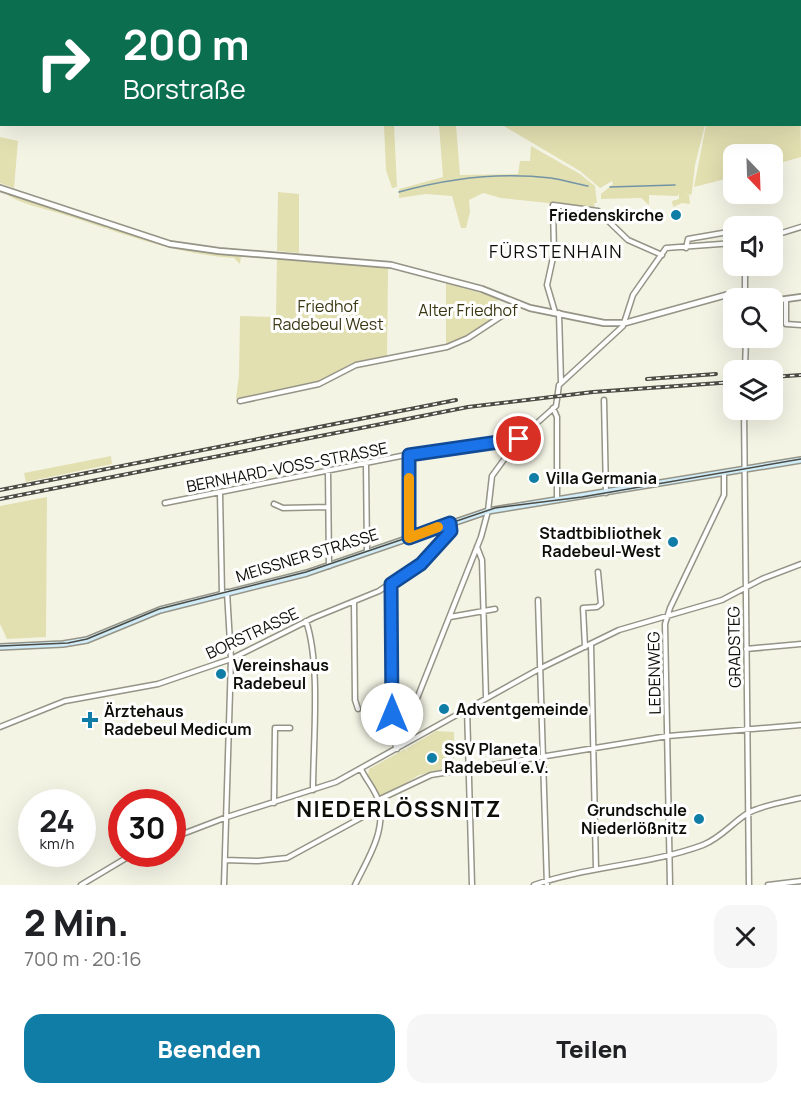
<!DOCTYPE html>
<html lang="de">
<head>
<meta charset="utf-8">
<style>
	:root { --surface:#fff; --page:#f6f6f6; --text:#202124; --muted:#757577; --accent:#0f7da6 }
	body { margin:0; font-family:Manrope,sans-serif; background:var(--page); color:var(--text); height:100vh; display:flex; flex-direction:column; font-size:22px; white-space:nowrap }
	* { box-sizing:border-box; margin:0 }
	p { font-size:20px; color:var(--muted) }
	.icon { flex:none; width:33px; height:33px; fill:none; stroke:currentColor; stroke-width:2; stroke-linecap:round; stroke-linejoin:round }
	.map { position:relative; height:885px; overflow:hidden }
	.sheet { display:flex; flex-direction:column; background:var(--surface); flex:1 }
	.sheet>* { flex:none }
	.guide { position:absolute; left:0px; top:0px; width:801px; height:126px; box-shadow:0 6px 24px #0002; background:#0b6e4f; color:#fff; overflow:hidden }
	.needle { width:39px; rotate:157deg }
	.fabs { position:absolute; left:723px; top:144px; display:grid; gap:12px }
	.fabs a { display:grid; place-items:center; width:60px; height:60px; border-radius:12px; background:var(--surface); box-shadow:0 6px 24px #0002; font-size:30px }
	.speed { position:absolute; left:18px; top:789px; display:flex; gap:12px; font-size:30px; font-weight:700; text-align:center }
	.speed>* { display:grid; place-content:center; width:78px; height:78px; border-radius:50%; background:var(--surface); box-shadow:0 6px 24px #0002; line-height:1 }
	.speed small { font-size:15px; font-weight:400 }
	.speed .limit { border:9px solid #d22; background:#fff; color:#111 }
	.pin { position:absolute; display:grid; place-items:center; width:51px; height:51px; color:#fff; margin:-26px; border:3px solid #fff; border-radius:50%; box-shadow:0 2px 6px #0007 }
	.me { position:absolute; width:66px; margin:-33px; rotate:0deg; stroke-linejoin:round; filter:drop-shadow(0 0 4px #0008) }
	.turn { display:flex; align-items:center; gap:21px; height:126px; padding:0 24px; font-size:27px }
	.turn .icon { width:78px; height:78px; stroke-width:2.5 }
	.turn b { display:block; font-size:42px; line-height:51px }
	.round { display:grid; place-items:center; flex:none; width:63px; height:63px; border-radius:18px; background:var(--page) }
	.headline { display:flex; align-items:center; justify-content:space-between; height:102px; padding:0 24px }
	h1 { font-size:36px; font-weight:800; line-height:45px }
	.primary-button { display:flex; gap:12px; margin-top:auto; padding:12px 24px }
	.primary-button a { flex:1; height:69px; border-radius:18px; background:var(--accent); color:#fff; font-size:24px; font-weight:800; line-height:69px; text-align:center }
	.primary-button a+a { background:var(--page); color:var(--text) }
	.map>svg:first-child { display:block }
</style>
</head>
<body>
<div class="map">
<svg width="801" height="885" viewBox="0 0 801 885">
	<rect width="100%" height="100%" fill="#f4f4e5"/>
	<path fill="#e2dfb1" d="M560 0H801V93L800 2Z
		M800 96 801 157 773 165 772 154H734L733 177 694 187 706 125 800 124Z
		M384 125H394L397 187 392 188 386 170Z
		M439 125H456L460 175 518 174 520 161H530L531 146 580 174 595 186 597 203H594L595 208 501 198 483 193 469 200 470 212 466 228H461L452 196 426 194 399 198V189L443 177Z
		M502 125H705L695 165 692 192 691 195 684 193 689 195 690 204 682 203 673 207 672 201 679 199V193L678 196 649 195V205L641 198 601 199V194L613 184 612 181 600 188 580 171Z
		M0 137 18 141 14 188 0 183Z
		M278 192 299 194V253L277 251Z
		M5 193 105 226 108 229 109 227C152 242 195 252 238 256L241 257 240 264 234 258C174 254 121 233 65 215 47 209 18 204 5 193Z
		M277 259 363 266 367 264 388 269 387 357 352 363 323 380 239 400 236 398 239 376 240 316 276 317Z
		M446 283 498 298 496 316 467 335 446 345Z
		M111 456 112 464 26 482 24 473Z
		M47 497 46 637 7 639 0 624V506Z
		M436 731 454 732V767L419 775 381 798 368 775 369 769 405 749 408 753 406 749Z"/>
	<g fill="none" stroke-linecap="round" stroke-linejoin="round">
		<path stroke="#7394a4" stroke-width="1.5" d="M610 187 675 185
			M399 192C449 178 500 172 551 178 564 180 576 184 588 186"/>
		<defs>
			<path id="minor" d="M772 236 801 227
				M686 248 688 239 734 231
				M740 297 745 288V266
				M786 300V324L801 325
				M555 312 547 285 554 253 553 205 598 211 628 240 662 255
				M559 313 561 383
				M745 369 746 338
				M604 400 606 493
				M240 401 319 384 356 365 447 347 468 338 520 304
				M553 408 557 417V499
				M744 410 749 885
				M409 455V538
				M366 464 367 552
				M328 471 329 566
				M220 493 222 594
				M165 503 426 451 518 439
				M274 504 283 508 328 507
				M477 547 482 560 486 697
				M391 584 392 735 396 747
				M538 600 547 885
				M354 602 355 700 358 709
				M450 617 495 609
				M306 621C321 664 313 743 313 790
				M591 644 596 869
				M585 647 583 608 597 607 601 604 598 572
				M746 649 801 644
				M467 708 472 885
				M0 727 65 701 158 684 231 659 313 618 379 591 421 563 451 531 450 524
				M397 749 481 537 488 511 492 476 519 439 556 406 559 385 623 326 633 295 666 248 734 243
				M378 800 431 775 668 736 801 725
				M274 803 275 728H290
				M172 838 227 817 336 782 541 668 619 630 722 600 762 579 801 564
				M225 860 258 861 287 858 379 808
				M81 885 133 854
				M224 885 231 659 227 592
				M355 885C367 860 386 832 379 803 377 792 366 780 361 769
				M534 885C589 866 649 865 703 845 721 838 732 823 748 813 763 805 784 802 801 798
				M670 885 665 624 670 608 724 495V474
				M768 885 801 881"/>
			<path id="tertiary" d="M0 188 170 244 219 251 391 265 482 289 530 308 604 323H625L726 295 743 298
				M772 301 801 297"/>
			<path id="secondary" d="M0 647 63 644 87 640 160 610 307 573 488 511 801 460"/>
		</defs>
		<use href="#minor" stroke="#959487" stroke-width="7"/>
		<use href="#tertiary" stroke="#959487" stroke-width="8"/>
		<use href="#secondary" stroke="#959487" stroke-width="8"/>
		<use href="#minor" stroke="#fff" stroke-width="4"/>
		<use href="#tertiary" stroke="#fff" stroke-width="4.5"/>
		<use href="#secondary" stroke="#d0ecf9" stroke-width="5"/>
		<path stroke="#4c4c44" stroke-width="1.5" d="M0 646 68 643 87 639 159 609 306 572 495 508 582 497 801 459"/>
		<defs>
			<path id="rail" d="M772 377 801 375
				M647 379 716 374
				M0 490 456 400
				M0 499 468 407 593 392 734 382"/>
		</defs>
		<use href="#rail" stroke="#4c4c44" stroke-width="4"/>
		<use href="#rail" stroke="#fff" stroke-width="1.5" stroke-dasharray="4.5" stroke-linecap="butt"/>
	</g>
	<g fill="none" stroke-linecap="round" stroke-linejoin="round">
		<defs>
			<path id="route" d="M392 714 391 584 421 564 451 531 450 523 409 538V455L519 439"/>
		</defs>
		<use href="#route" stroke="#114b97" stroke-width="15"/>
		<use href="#route" stroke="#1a73e8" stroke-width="10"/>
		<path stroke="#f59e0b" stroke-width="10" d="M409 478V538L438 527"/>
	</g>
	<g fill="#0f7da6" stroke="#fff" stroke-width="2">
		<circle cx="676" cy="215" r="6"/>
		<circle cx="534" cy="478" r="6"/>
		<circle cx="673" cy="542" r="6"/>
		<circle cx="221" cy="674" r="6"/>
		<circle cx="444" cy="709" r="6"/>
		<path d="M87 711h6v6h6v6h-6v6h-6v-6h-6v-6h6z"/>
		<circle cx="432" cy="758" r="6"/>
		<circle cx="699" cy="819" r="6"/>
	</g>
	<g text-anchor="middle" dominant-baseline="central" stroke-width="6" stroke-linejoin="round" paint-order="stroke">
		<g font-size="16" font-weight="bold" fill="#0e0e09" stroke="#fff" text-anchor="start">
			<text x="664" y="215" text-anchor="end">Friedenskirche</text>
			<text x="546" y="478">Villa Germania</text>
			<text x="661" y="533" text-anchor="end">Stadtbibliothek<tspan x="661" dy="18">Radebeul-West</tspan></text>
			<text x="233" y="665">Vereinshaus<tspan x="233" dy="18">Radebeul</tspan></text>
			<text x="456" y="709">Adventgemeinde</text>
			<text x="104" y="711">Ärztehaus<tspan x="104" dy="18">Radebeul Medicum</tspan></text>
			<text x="444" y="749">SSV Planeta<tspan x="444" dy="18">Radebeul e.V.</tspan></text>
			<text x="687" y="810" text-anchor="end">Grundschule<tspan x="687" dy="18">Niederlößnitz</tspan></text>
		</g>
		<g font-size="16" fill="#393611" stroke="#fff">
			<text x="328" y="306">Friedhof<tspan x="328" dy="18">Radebeul West</tspan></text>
			<text x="468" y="310">Alter Friedhof</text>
		</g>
		<g font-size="16" fill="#0e0e09" stroke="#fff">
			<text transform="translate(287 467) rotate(-11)">BERNHARD-VOSS-STRASSE</text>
			<text transform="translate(307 555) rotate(-17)">MEISSNER STRASSE</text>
			<text transform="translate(252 633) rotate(-25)">BORSTRASSE</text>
			<text transform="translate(734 647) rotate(-91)">GRADSTEG</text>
			<text transform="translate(654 673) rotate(-91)">LEDENWEG</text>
		</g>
		<g font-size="18" letter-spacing="1.5" fill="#0e0e09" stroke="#fff">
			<text x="556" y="251">FÜRSTENHAIN</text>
		</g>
		<g font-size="22" font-weight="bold" letter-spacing="1.5" fill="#0e0e09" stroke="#fff">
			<text x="399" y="809">NIEDERLÖSSNITZ</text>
		</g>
	</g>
</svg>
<div class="fabs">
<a><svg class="needle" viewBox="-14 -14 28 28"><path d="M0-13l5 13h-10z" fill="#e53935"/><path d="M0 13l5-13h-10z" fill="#757577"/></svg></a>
<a><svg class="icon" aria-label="sound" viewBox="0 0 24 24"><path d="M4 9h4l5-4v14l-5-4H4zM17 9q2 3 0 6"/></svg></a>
<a><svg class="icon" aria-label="search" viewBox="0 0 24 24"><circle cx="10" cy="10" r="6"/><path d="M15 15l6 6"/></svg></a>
<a><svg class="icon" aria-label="layers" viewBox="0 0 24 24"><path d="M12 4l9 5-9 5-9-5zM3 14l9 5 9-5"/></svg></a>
</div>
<div class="speed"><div>24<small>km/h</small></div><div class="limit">30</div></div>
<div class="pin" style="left:519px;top:439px;background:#d93025"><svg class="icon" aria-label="arrive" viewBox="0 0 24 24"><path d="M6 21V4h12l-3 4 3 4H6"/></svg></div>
<svg class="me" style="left:392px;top:714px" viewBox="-20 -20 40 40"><circle r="19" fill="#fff"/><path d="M0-13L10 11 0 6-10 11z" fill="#1a73e8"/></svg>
<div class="guide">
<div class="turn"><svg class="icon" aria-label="right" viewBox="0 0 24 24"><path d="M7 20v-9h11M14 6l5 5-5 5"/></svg><div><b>200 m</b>Borstraße</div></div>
</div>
</div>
<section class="sheet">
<div class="headline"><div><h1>2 Min.</h1><p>700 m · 20:16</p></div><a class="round"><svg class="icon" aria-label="close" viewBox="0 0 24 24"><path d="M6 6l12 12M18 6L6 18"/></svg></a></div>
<div class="primary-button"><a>Beenden</a><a>Teilen</a></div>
</section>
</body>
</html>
